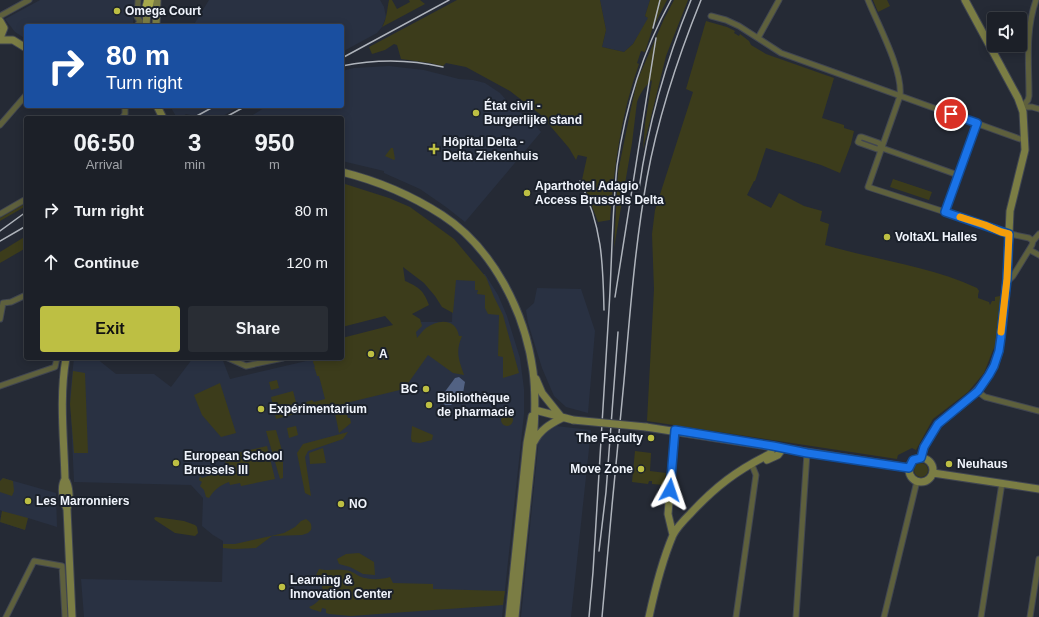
<!DOCTYPE html>
<html lang="en">
<head>
<meta charset="utf-8">
<style>
	:root { --surface:#1c2028; --page:#292d34; --text:#f1f3f6; --muted:#a0a3a8; --line:#3a3e45; --accent:#bdbf43 }
	body { margin:0; font-family:Helvetica,sans-serif; background:var(--page); color:var(--text); height:100vh; display:flex; flex-direction:column; font-size:15px; white-space:nowrap }
	* { box-sizing:border-box; margin:0 }
	p { font-size:13px; color:var(--muted) }
	.icon { flex:none; width:22px; height:22px; fill:none; stroke:currentColor; stroke-width:2; stroke-linecap:round; stroke-linejoin:round }
	.map { position:relative; flex:1; overflow:hidden }
	.sheet { position:absolute; left:24px; top:116px; width:320px; height:244px; display:flex; flex-direction:column; background:var(--surface); border-radius:4px; box-shadow:0 2px 10px #0003,0 0 0 1px var(--line) }
	.sheet>* { flex:none }
	.banner { position:absolute; left:24px; top:24px; width:320px; height:84px; border-radius:4px; box-shadow:0 2px 10px #0003,0 0 0 1px var(--line); background:#1a4fa0; color:#fff; overflow:hidden }
	.controls { position:absolute; left:987px; top:12px; display:grid; gap:8px }
	.controls a { display:grid; place-items:center; width:40px; height:40px; border-radius:4px; background:var(--surface); box-shadow:0 2px 10px #0003,0 0 0 1px var(--line); font-size:20px }
	.pin { position:absolute; display:grid; place-items:center; width:34px; height:34px; color:#fff; margin:-17px; border:2px solid #fff; border-radius:50%; box-shadow:0 1px 4px #0007 }
	.me { position:absolute; width:44px; margin:-22px; rotate:5deg; stroke-linejoin:round; filter:drop-shadow(0 0 3px #0008) }
	.turn { display:flex; align-items:center; gap:14px; height:84px; padding:0 16px; font-size:18px }
	.turn .icon { width:52px; height:52px; stroke-width:2.5 }
	.turn b { display:block; font-size:28px; line-height:34px }
	.eta { display:flex; justify-content:space-evenly; align-items:center; height:68px; text-align:center }
	.eta b { font-size:24px; font-weight:700; line-height:28px }
	.button { display:flex; gap:8px; margin-top:auto; padding:8px 16px }
	.button a { flex:1; height:46px; border-radius:4px; background:var(--accent); color:#111; font-size:16px; font-weight:700; line-height:46px; text-align:center }
	.button a+a { background:var(--page); color:var(--text) }
	ul { padding:0; list-style:none }
	li { display:flex; align-items:center; gap:12px; height:52px; padding:0 16px }
	li div { flex:1 }
	li b { display:block; font-size:15px }
	li em { font-style:normal }
	.map>svg:first-child { display:block }
</style>
</head>
<body>
<div class="map">
<svg width="1039" height="617" viewBox="0 0 1039 617">
	<rect width="100%" height="100%" fill="#252a35"/>
	<path fill="#293142" d="M40 0H134L133 26H26V39L15 32 5 19Z
		M209 0H380L384 7 386 17 382 27 377 33 342 52V26H193Z
		M600 0H650L645 16 649 18 633 44 624 52 602 47 606 30Z
		M389 66 424 70 459 79 473 80 485 83 500 93 508 102 534 124 541 132 465 222 446 207 420 189 384 173V171L342 161V118H248L267 106H342V71L354 68Z
		M170 106H241L219 118H206L186 114 180 118H177Z
		M453 273 485 274 498 295 507 316 520 358 524 389V414L502 617H84L81 579 222 582 223 541 213 535 202 526 203 498 191 485 74 482 70 395 74 358H96L116 374H154L171 387 193 358H222L230 379 319 358H342L409 322H452Z
		M537 288 581 289 595 331 588 413 566 407 554 396 542 368 528 323 526 310 534 303Z
		M556 426 591 430 571 617H521L539 437Z
		M3 478 56 493 57 527 28 518 25 530 0 522 2 511 0 510V481Z"/>
	<path fill="#3c3c1b" d="M389 0H392L397 9 410 2 409 0H420L425 4 382 27C387 19 387 9 389 0Z
		M457 0H600L606 30 602 47 624 52 633 44 648 18 645 16 650 0H667L652 30 645 52 641 51 637 63 639 64C621 114 614 167 610 220L598 222 582 180 587 157 578 155 576 160 569 148 541 115 510 91 466 67 446 63 443 66 430 63 401 59 397 45 394 44 385 50 372 54 369 47Z
		M674 0H688L666 56 643 149 645 124 652 80C646 85 640 93 637 102L632 143 614 248 618 172 631 108 637 81 664 19Z
		M873 0H887L890 6 878 12Z
		M706 21 727 27 735 31 734 33 739 36 740 34 749 41 751 45 766 54 834 78 822 118 844 125V128L854 131 851 144 840 173 821 165 766 148 755 181H754L747 195 771 208 779 193 804 206 822 211 820 221 829 224 825 245C876 260 930 266 977 288L979 291 978 295V298L989 302 990 305 992 301H995V297L1000 296V317L996 345 993 350 984 373 968 392 933 419 916 450 912 448 898 455 897 459 647 421 654 289 652 234 655 210 693 92 686 89Z
		M391 148H393L395 159 394 160 385 156Z
		M893 179 932 192 929 200 890 187Z
		M342 183 389 198 410 207 454 239 486 277 494 297 503 315 519 373 503 378V357L498 356 499 315 488 314 485 308V295L477 294 478 290H475V281L456 280 453 313 442 307 435 296 424 283 403 267 405 281C419 287 424 291 429 305L412 314 420 319 422 326 416 332 417 338C420 335 422 331 426 328 438 319 456 318 459 336H462C455 352 459 360 464 375L453 373 428 355 404 389 346 403 347 408 345 409 348 418H350L351 423 339 433 333 403 315 408V410L305 413 303 403 312 400 314 402 325 399 319 376H317L315 369 314 368 315 367 313 362 314 358H342V338L393 325 385 316 342 327Z
		M26 203V206L0 221V218Z
		M26 236V248L0 263V252Z
		M73 371 85 373 88 453H74L70 404Z
		M277 380 279 388 271 390 269 382Z
		M220 383 236 433 221 437 202 415 194 395Z
		M293 391 299 413 276 419 271 397Z
		M501 420a6 6 0 1 1 12 0a6 6 0 1 1-12 0Z
		M296 426 298 435 289 438 287 428Z
		M412 426 433 435 432 440 420 443 412 442 411 438Z
		M276 430 283 454V478L280 479 266 431Z
		M348 432 343 439 308 451 305 457 311 496 305 493 297 453 303 444Z
		M267 446 275 479 241 486 240 483 230 485 229 482C220 485 214 490 209 498L206 497 204 490 200 486 202 482 199 480 200 476 202 478 227 469 224 456Z
		M323 448 326 463 310 464 309 453Z
		M635 451 651 453 650 471 666 473 664 485 652 484V481H649L648 484 632 482Z
		M914 470a7 7 0 1 1 14 0a7 7 0 1 1-14 0Z
		M3 478 13 481 14 491 12 496 0 492V481Z
		M2 511 28 518 25 530 0 522Z
		M156 517 184 521 195 525 197 527 198 533 195 536 175 533 155 520 154 518Z
		M306 519C311 522 312 525 311 530L308 533 302 535 272 536 256 548 234 549 223 548V544H235L284 533 295 527 301 521Z
		M359 553 374 562 375 575 363 574 350 567 339 564 337 559 346 554Z
		M319 569C327 571 336 569 344 570 350 570 354 573 359 576 367 580 381 580 390 577L393 583 433 584V589L505 591 503 605 351 616 329 614 326 613V609L322 608 321 612 311 609 309 607C325 601 326 586 316 575Z"/>
	<path fill="#526283" d="M459 377 465 382 463 393 451 405H445L441 401V397L455 378Z"/>
	<g fill="none" stroke-linecap="round" stroke-linejoin="round">
		<defs>
			<path id="street" d="M138 0 137 17 140 21
				M868 0C878 25 903 70 900 96L868 187 985 225 1001 232 1029 238 1033 241
				M0 16 29 0
				M711 16 726 20 739 26 781 53 1020 139H1025
				M137 26 140 21
				M758 38 779 0
				M1022 107 1028 100 1029 96C1029 63 1025 32 1036 0
				M1022 107H1032L1039 109
				M122 118 125 114V106
				M0 125 26 95
				M882 148 879 143 862 137H860L858 142 860 143 877 149 882 148 958 175
				M945 212 977 123
				M0 214 26 199
				M1030 250 1039 255
				M1007 279H1010L1013 276 1032 245 1033 241 1039 234
				M0 319 3 303 11 302 26 295
				M228 358 246 366 283 358
				M0 386 55 367 57 358
				M977 391 985 397 1039 411
				M6 617 34 561 62 566 65 617
				M736 617 756 475 752 465
				M796 617 807 453
				M884 617 917 481
				M981 617 1002 483
				M1030 617 1039 559"/>
			<path id="secondary" d="M146 6 147 11 146 26
				M0 21 4 28 0 38
				M156 26 157 0
				M0 40H13L26 48
				M157 106 163 118
				M342 172C378 181 411 195 442 215 493 248 525 312 533 371 536 395 535 420 533 444L515 617
				M66 358C59 398 64 439 65 479 60 487 63 501 67 509
				M536 379 542 393 562 418
				M535 410 573 420
				M646 427 909 468
				M534 442C540 430 550 424 562 418
				M909 470a12 12 0 1 1 24 0a12 12 0 1 1-24 0Z
				M921 458 924 447 938 424 970 398 983 384 994 366 999 351 1007 279 1010 211 1025 150 1023 112 1018 98 965 0
				M767 460 778 455 783 448
				M933 473 1039 489
				M65 479C70 487 70 500 67 509L72 617
				M673 535 668 514 675 430
				M509 617 527 443 532 416
				M649 617C655 589 662 561 673 535 677 527 684 520 690 514 715 487 737 470 770 454L773 446"/>
			<path id="highway" d="M147 11 149 0"/>
		</defs>
		<use href="#street" stroke="#414651" stroke-width="7"/>
		<use href="#secondary" stroke="#414651" stroke-width="9"/>
		<use href="#highway" stroke="#414651" stroke-width="12"/>
		<use href="#street" stroke="#5e603d" stroke-width="5"/>
		<use href="#secondary" stroke="#7b7d44" stroke-width="7"/>
		<use href="#highway" stroke="#a6a84c" stroke-width="10"/>
		<path stroke="#afb4bc" stroke-width="1.5" d="M653 28 660 0
			M342 58 449 0
			M342 66C376 59 409 59 443 67
			M193 118 215 106
			M224 118 246 106
			M580 181C602 227 603 261 604 310
			M639 189C648 124 666 61 691 0
			M0 231 26 212
			M0 241 26 226
			M615 297 656 38
			M599 551 606 492 618 332
			M589 617 593 572C598 484 603 396 609 309 612 261 612 214 617 166 625 109 643 51 671 0
			M602 617C609 538 616 460 624 381 630 313 635 245 647 178 658 117 678 57 701 0"/>
		<defs>
			<path id="secondary-bridge" d="M573 420 646 427"/>
		</defs>
		<use href="#secondary-bridge" stroke="#414651" stroke-width="9" stroke-linecap="butt"/>
		<use href="#secondary-bridge" stroke="#7b7d44" stroke-width="7"/>
	</g>
	<g fill="none" stroke-linecap="round" stroke-linejoin="round">
		<defs>
			<path id="route" d="M670 490 675 430 773 446 807 453 909 468 913 460 921 458 924 447 938 424 978 391 989 375 994 366 999 351 1001 337 1007 279 1009 234 945 212 977 123 951 114"/>
		</defs>
		<use href="#route" stroke="#114b97" stroke-width="10"/>
		<use href="#route" stroke="#1a73e8" stroke-width="7"/>
		<path stroke="#f59e0b" stroke-width="7" d="M960 217 985 225 1001 232 1009 234 1007 279 1001 332"/>
	</g>
	<g fill="#bdbf43" stroke="#1b212b" stroke-width="1.5">
		<circle cx="117" cy="11" r="4"/>
		<circle cx="476" cy="113" r="4"/>
		<path d="M432 143h4v4h4v4h-4v4h-4v-4h-4v-4h4z"/>
		<circle cx="527" cy="193" r="4"/>
		<circle cx="887" cy="237" r="4"/>
		<circle cx="371" cy="354" r="4"/>
		<circle cx="426" cy="389" r="4"/>
		<circle cx="429" cy="405" r="4"/>
		<circle cx="261" cy="409" r="4"/>
		<circle cx="651" cy="438" r="4"/>
		<circle cx="176" cy="463" r="4"/>
		<circle cx="949" cy="464" r="4"/>
		<circle cx="641" cy="469" r="4"/>
		<circle cx="28" cy="501" r="4"/>
		<circle cx="341" cy="504" r="4"/>
		<circle cx="282" cy="587" r="4"/>
	</g>
	<g text-anchor="middle" dominant-baseline="central" stroke-width="4" stroke-linejoin="round" paint-order="stroke">
		<g font-size="12" font-weight="bold" fill="#f0f4fc" stroke="#1b212b" text-anchor="start">
			<text x="125" y="11">Omega Court</text>
			<text x="484" y="106">État civil -<tspan x="484" dy="14">Burgerlijke stand</tspan></text>
			<text x="443" y="142">Hôpital Delta -<tspan x="443" dy="14">Delta Ziekenhuis</tspan></text>
			<text x="535" y="186">Aparthotel Adagio<tspan x="535" dy="14">Access Brussels Delta</tspan></text>
			<text x="895" y="237">VoltaXL Halles</text>
			<text x="379" y="354">A</text>
			<text x="418" y="389" text-anchor="end">BC</text>
			<text x="437" y="398">Bibliothèque<tspan x="437" dy="14">de pharmacie</tspan></text>
			<text x="269" y="409">Expérimentarium</text>
			<text x="643" y="438" text-anchor="end">The Faculty</text>
			<text x="184" y="456">European School<tspan x="184" dy="14">Brussels III</tspan></text>
			<text x="957" y="464">Neuhaus</text>
			<text x="633" y="469" text-anchor="end">Move Zone</text>
			<text x="36" y="501">Les Marronniers</text>
			<text x="349" y="504">NO</text>
			<text x="290" y="580">Learning &amp;<tspan x="290" dy="14">Innovation Center</tspan></text>
		</g>
	</g>
</svg>
<div class="controls">
<a><svg class="icon" aria-label="sound" viewBox="0 0 24 24"><path d="M4 9h4l5-4v14l-5-4H4zM17 9q2 3 0 6"/></svg></a>
</div>
<div class="pin" style="left:951px;top:114px;background:#d93025"><svg class="icon" aria-label="arrive" viewBox="0 0 24 24"><path d="M6 21V4h12l-3 4 3 4H6"/></svg></div>
<svg class="me" style="left:670px;top:490px" viewBox="-20 -20 40 40"><path d="M0-17L14 15 0 8-14 15z" fill="#1a73e8" stroke="#fff" stroke-width="4"/></svg>
<div class="banner">
<div class="turn"><svg class="icon" aria-label="right" viewBox="0 0 24 24"><path d="M7 20v-9h11M14 6l5 5-5 5"/></svg><div><b>80 m</b>Turn right</div></div>
</div>
<section class="sheet">
<div class="eta">
<div><b>06:50</b><p>Arrival</p></div>
<div><b>3</b><p>min</p></div>
<div><b>950</b><p>m</p></div>
</div>
<ul>
<li><svg class="icon" aria-label="right" viewBox="0 0 24 24"><path d="M7 20v-9h11M14 6l5 5-5 5"/></svg><div><b>Turn right</b></div><em>80 m</em></li>
<li><svg class="icon" aria-label="ahead" viewBox="0 0 24 24"><path d="M12 20V5M6 11l6-6 6 6"/></svg><div><b>Continue</b></div><em>120 m</em></li>
</ul>
<div class="button"><a>Exit</a><a>Share</a></div>
</section>
</div>
</body>
</html>
